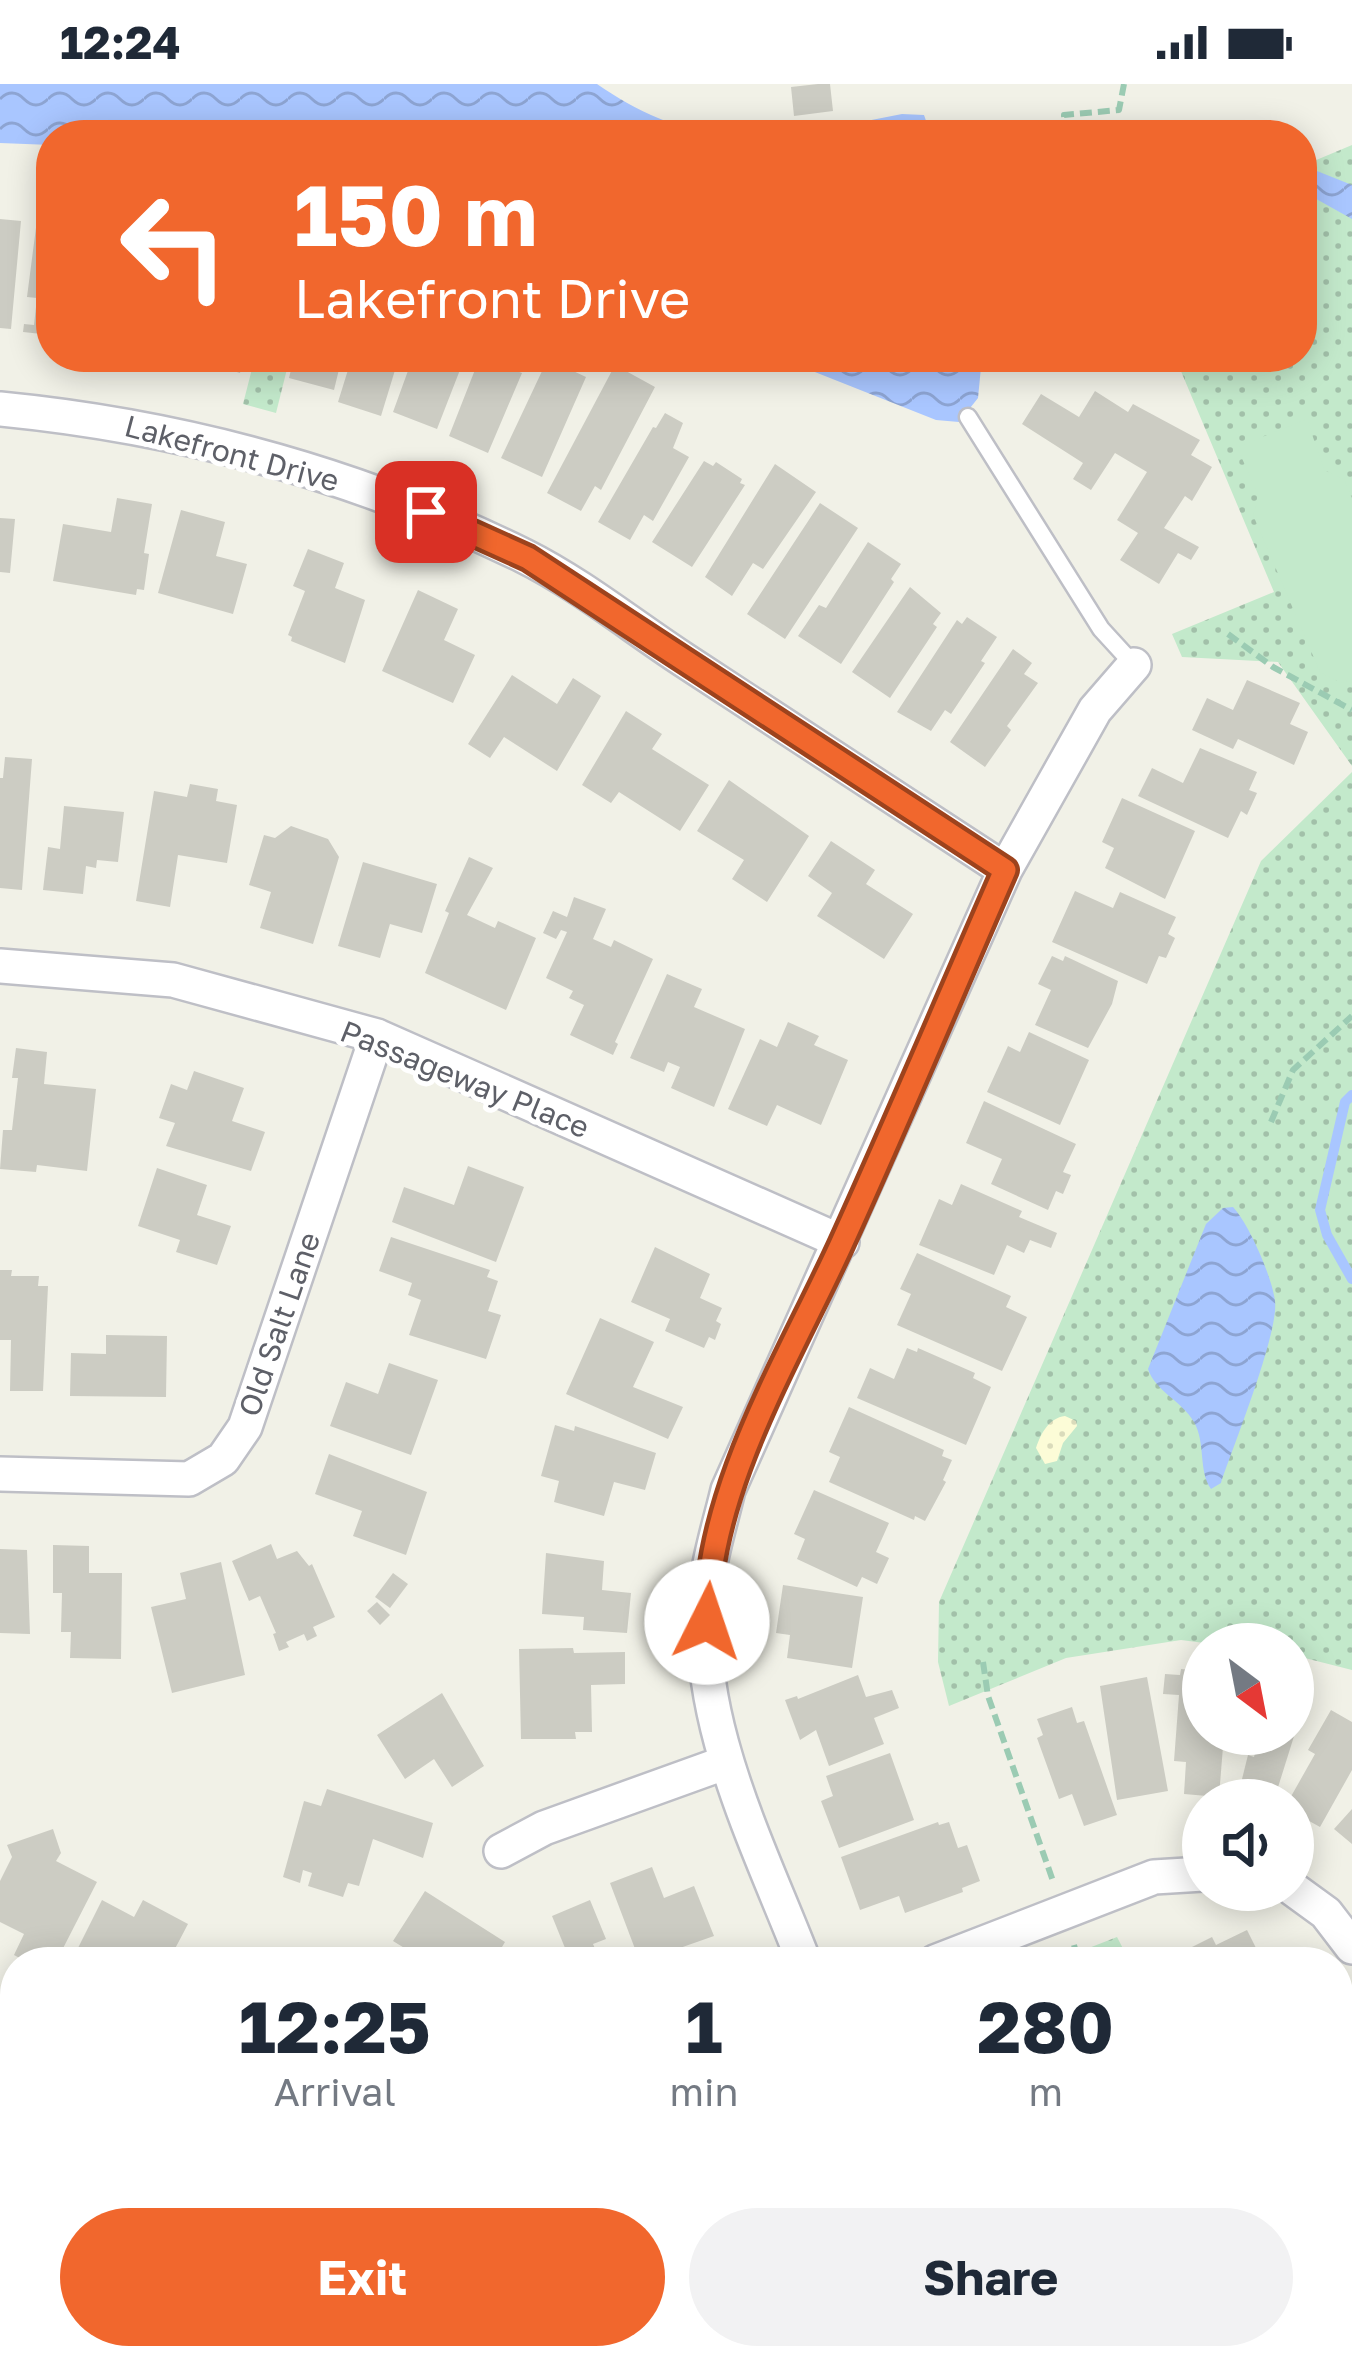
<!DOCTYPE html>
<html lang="en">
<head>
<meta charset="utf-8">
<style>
	:root { --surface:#fff; --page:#f2f2f3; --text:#1f2937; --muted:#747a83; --accent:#f1672d }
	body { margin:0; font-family:"Golos Text",sans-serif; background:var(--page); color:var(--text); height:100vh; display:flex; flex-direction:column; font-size:45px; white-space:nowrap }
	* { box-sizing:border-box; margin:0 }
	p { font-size:39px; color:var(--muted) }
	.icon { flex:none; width:66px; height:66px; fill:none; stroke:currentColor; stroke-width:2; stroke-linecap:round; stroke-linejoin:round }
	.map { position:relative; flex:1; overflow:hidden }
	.drawer { position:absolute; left:0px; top:1863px; width:1353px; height:423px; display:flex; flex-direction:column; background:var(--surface); border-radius:48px 48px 0 0; box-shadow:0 6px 30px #0003 }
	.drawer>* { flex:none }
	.banner { position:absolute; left:36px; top:36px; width:1281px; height:252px; border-radius:48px; box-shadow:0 6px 30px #0003; background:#f1672d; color:#fff; overflow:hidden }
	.needle { width:78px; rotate:148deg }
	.fabs { position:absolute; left:1182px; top:1539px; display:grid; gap:24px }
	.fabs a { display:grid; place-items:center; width:132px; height:132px; border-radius:50%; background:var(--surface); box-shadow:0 6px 30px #0003; font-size:60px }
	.pin { position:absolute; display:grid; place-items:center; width:102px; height:102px; color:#fff; margin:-51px; border-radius:24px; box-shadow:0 6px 18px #0006 }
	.me { position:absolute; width:132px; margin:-66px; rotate:4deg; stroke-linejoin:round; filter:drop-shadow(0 0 9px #0008) }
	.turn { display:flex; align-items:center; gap:42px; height:252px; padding:0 60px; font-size:54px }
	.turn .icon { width:156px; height:156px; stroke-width:2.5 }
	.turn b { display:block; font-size:84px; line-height:102px }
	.eta { display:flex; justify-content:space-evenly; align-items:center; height:204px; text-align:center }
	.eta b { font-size:72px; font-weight:700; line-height:84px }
	.action { display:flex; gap:24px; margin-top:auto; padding:24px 60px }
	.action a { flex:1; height:138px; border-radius:72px; background:var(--accent); color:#fff; font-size:48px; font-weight:700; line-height:138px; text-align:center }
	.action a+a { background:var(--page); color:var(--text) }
	.status { display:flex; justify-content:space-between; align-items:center; height:84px; padding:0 60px; background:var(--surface); direction:ltr }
	.status svg { height:33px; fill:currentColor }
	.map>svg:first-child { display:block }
</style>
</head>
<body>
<div class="status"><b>12:24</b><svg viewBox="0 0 49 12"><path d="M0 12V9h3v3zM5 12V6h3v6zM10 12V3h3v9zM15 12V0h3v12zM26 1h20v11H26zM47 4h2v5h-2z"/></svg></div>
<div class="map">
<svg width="1352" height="2285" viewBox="0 0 1352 2285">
	<defs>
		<pattern id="green-dots" width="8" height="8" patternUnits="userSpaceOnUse" patternTransform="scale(3)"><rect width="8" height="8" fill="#c3e9cb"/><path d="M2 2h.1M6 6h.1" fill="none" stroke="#a2c0a9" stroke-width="1.8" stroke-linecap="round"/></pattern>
		<pattern id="sand-dots" width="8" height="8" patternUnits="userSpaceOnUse" patternTransform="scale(3)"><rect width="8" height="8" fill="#fcfcd7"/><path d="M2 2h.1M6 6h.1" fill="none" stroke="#dadbbb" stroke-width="1.8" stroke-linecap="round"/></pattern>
		<pattern id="water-waves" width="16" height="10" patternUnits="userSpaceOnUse" patternTransform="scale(3)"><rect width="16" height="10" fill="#a9c6ff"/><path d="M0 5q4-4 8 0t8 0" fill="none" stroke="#8da4d2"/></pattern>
	</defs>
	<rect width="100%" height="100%" fill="#f1f1e7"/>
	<path fill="url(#green-dots)" d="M1352 61V682L1278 578 1182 573 1172 550 1274 508 1175 273H1302V82Z
		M255 273H290L276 329 243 320Z
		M1352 688V1586L1293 1571V1560H1212L1181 1556 1066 1574 949 1622 938 1578 939 1518 1261 777Z
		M1117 1853 1130 1878H1053Z
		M1157 2271H1332L1339 2285H1158Z"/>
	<path fill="url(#sand-dots)" d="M1065 1332 1076 1337 1077 1342 1063 1359 1057 1377 1045 1380 1036 1364C1041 1349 1049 1334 1065 1332Z"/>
	<path fill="#c3e9cb" d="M1307 335 1324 386 1344 395 1352 414V595L1341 599 1320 588 1253 431 1259 413 1237 363Z"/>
	<path fill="url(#water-waves)" d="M0 0H597C636 27 680 48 729 51H51V61L0 59Z
		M902 30 924 31 931 51H795Z
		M1302 81 1352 101V135L1302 107Z
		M777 273H982L978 314 959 338 936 336Z
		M1233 1123C1249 1140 1272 1193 1275 1217 1279 1249 1233 1363 1221 1399L1211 1405C1198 1387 1206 1359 1194 1338 1182 1317 1155 1307 1148 1285L1206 1140 1223 1124Z"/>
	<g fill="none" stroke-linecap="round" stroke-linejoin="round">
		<path stroke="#a9c6ff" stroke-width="10" d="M1352 1011 1345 1018 1320 1126 1327 1151 1352 1195"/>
	</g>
	<path fill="#ccccc3" d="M818 0H830L833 27 794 32 791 3Z
		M51 131V251L23 248 24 240 34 241 37 214 27 213 37 136Z
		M0 135 21 137 11 245 0 244Z
		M186 273H244L240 289Z
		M294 273H342L334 306 289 294Z
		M352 273H399L381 332 338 318Z
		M413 273H465L437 345 393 328Z
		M480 273 522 289 488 369 449 352Z
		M552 277 586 293 542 393 501 374 543 285 547 287Z
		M615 281 655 303 601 406 595 402 581 427 547 409Z
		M1095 307 1128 328 1133 320 1200 356 1191 371 1212 383 1192 417 1185 412 1164 444 1199 463 1191 476 1178 469 1159 500 1120 476 1138 449 1117 436 1147 388 1115 369 1091 406 1073 395 1083 379 1022 340 1041 310 1079 333Z
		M665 329 683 339 673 364 689 373 653 437 644 431 630 456 598 438 653 343 656 344Z
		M704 377 713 382 716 378 742 395 740 399 745 401 692 483 652 458Z
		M775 380 816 408 763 485 753 479 732 512 705 493Z
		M117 414 152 420 144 469 149 470 144 506 137 505 136 511 53 497 63 440 111 448Z
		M820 419 858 444 785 555 747 530Z
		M181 426 225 438 216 472 247 480 233 530 158 509Z
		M0 434 15 435 10 489 0 488Z
		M868 458 901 480 891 495 894 498 841 580 798 552 819 521 826 524Z
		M308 465 344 479 335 504 365 516 345 579 291 557 292 553 288 551 305 507 293 502Z
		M910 503 941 529 933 540 937 543 890 614 852 588Z
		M418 506 458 525 444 556 475 571 453 619 382 587Z
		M967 533 997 553 981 577 985 579 951 630 945 626 931 647 897 628 957 536 962 540Z
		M1013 565 1032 579 1024 590 1038 599 1007 642 1011 646 985 683 950 658Z
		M512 591 557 620 573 594 601 612 557 687 504 653 490 674 468 660Z
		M1247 596 1300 619 1290 640 1308 648 1294 681 1238 655 1233 665 1192 646 1207 614 1233 626Z
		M626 627 662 650 652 665 709 701 680 747 619 708 611 719 582 701Z
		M1200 664 1257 688 1249 706 1257 709 1247 731 1241 727 1228 754 1138 712 1152 684 1183 699Z
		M5 673 32 675 22 806 0 804V694H3Z
		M729 696 809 752 767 818 732 795 744 776 697 747Z
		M190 700 218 705 216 717 237 721 227 779 178 771 170 823 136 817 154 707 187 713Z
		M1122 714 1195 747 1165 815 1105 784 1114 764 1102 758Z
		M64 722 124 728 118 778 97 776 96 784 86 782 83 810 43 806 48 763 60 765Z
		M291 742 328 755 339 773 313 860 260 844 271 808 249 801 264 751 275 754Z
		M831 757 875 786 866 800 913 830 884 875 817 832 832 809 808 792Z
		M469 773 493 784 467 831 495 844 498 837 536 854 506 926 425 889 449 829 445 827Z
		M363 778 437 800 422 849 390 840 380 874 338 862Z
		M1075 807 1113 824 1120 808 1176 833 1168 850 1175 854 1166 874 1159 872 1147 900 1052 858Z
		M574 813 606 825 593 855 611 863 614 856 653 875 615 958 618 960 613 971 570 951 584 921 569 914 573 907 546 894 567 848 561 846 556 855 543 849 553 827 567 833Z
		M1052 872 1063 877 1065 872 1118 897 1112 920 1088 964 1035 941 1051 906 1038 900Z
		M667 890 702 905 694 923 745 945 714 1023 671 1004 680 983 668 978 664 988 630 974Z
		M788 938 819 952 814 961 848 976 821 1041 777 1021 767 1042 728 1025 760 955 777 963Z
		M1029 948 1089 976 1060 1041 987 1008 1008 962 1020 968Z
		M16 964 47 968 44 1000 96 1005 87 1087 37 1081 36 1088 0 1085 3 1046H12L18 994H12Z
		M194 987 244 1004 232 1037 265 1048 251 1087 166 1062 175 1039 159 1034 171 1000 187 1006Z
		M984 1017 1076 1060 1063 1088 1071 1091 1063 1110 1056 1107 1048 1126 991 1100 1002 1075 966 1059Z
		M468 1082 524 1103 496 1178 392 1138 404 1103 454 1121Z
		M157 1084 207 1101 197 1131 231 1142 217 1181 176 1168 180 1156 138 1142Z
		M961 1100 1022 1127 1019 1133 1057 1149 1051 1164 1030 1156 1024 1169 1007 1161 994 1191 919 1161 939 1115 952 1121Z
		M391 1153 490 1186 487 1193 498 1197 488 1227 501 1231 486 1275 409 1251 421 1216 408 1211 412 1199 379 1187Z
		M655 1163 710 1190 700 1214 722 1224 716 1237 721 1240 715 1256 709 1253 704 1264 665 1247 670 1235 631 1218Z
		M917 1169 1011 1212 1006 1223 1027 1233 1002 1287 897 1241 911 1210 900 1205Z
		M0 1186H12L11 1192H39L38 1202H48L43 1307H10L11 1256H0Z
		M600 1234 654 1258 633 1303 683 1323 668 1355 566 1310Z
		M106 1251 167 1252 166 1313 70 1312 71 1269 106 1270Z
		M907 1264 917 1268 918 1264 975 1289 973 1294 991 1303 966 1361 857 1314 870 1284 894 1295Z
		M389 1279 438 1296 411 1371 330 1342 346 1298 378 1310Z
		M849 1323 944 1366 942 1372 952 1376 943 1396 946 1398 925 1437 915 1432 914 1436 829 1398 840 1373 829 1368Z
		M555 1341 574 1347 575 1342 656 1369 645 1406 614 1398 604 1432 554 1418 559 1397 541 1392Z
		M329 1370 427 1408 406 1471 353 1452 362 1427 315 1410Z
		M814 1406 889 1439 876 1468 889 1474 877 1500 862 1493 857 1503 797 1475 805 1455 794 1450Z
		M271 1460 277 1475 297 1467 309 1482 312 1480 335 1533 313 1543 317 1552 307 1557 304 1550 286 1558 289 1563 279 1567 273 1550 276 1549 260 1512 249 1517 232 1477Z
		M53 1461 89 1462V1489H122L121 1575 70 1574 71 1548H61L62 1509H53Z
		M0 1465 27 1466 30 1550 0 1549Z
		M546 1469 604 1477 602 1506 631 1509 627 1549 583 1546 584 1533 542 1530Z
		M221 1478 245 1591 172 1609 151 1523 186 1515 180 1489Z
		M393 1489 408 1500 390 1524 375 1513Z
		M783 1501 863 1513 852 1584 787 1574 790 1551 776 1549Z
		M377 1518 390 1531 380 1541 367 1527Z
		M573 1564 574 1569 625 1568V1600L591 1601 592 1648H575L576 1655H521L519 1565Z
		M1181 1585 1203 1587V1650H1224L1219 1713 1184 1710 1186 1678 1174 1677 1179 1611 1163 1610 1165 1590 1180 1591Z
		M858 1591 866 1613 892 1606 899 1624 874 1634 884 1660 829 1682 816 1646 800 1656 785 1616 797 1612 798 1615Z
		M1147 1593 1168 1707 1117 1716 1100 1602Z
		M442 1609 484 1682 452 1703 434 1675 405 1695 377 1651Z
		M1072 1623 1077 1639 1084 1637 1117 1731 1084 1742 1072 1710 1059 1715 1037 1654 1043 1651 1037 1635Z
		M1331 1626 1352 1638V1686L1320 1743 1293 1728V1716H1289L1315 1670 1308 1666Z
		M1293 1628 1301 1630 1274 1716 1238 1711 1248 1671 1254 1673 1255 1669 1237 1664 1241 1650H1293Z
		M890 1669 914 1736 839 1764 821 1717 833 1712 826 1692Z
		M327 1705 433 1739 423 1774 373 1755 359 1802 348 1799 343 1813 308 1802 312 1789 303 1786 300 1799 283 1793 304 1717 321 1722Z
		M1352 1725V1760L1334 1745Z
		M938 1738 939 1741 949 1738 958 1764 967 1761 980 1797 962 1804 963 1808 905 1829 899 1812 860 1826 841 1773Z
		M53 1745 61 1769 56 1777 97 1798 56 1878H27L14 1871 24 1850 0 1838V1797L12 1773 7 1761Z
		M652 1783 664 1814 694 1802 714 1852 640 1878 610 1799Z
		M425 1807 505 1858 493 1878H427L393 1857Z
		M102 1816 134 1833 143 1816 188 1840 168 1878H71Z
		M590 1816 606 1855 593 1860 601 1878H536L532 1866 539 1863 543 1873 565 1864 552 1832Z
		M1247 1846 1263 1878H1162L1212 1853 1216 1861Z
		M1341 1991 1352 2011V2031L1338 2038Z
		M0 2041 15 2053V2153L0 2172Z
		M1352 2059V2099L1338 2107V2066Z
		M1352 2110V2168L1338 2175V2118Z
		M1352 2180V2233L1348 2235 1338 2216V2187Z
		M188 2271H301L290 2285H178Z
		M585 2271H648L637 2285H583L590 2275Z
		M662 2271H701L690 2285H652Z
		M780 2271H861L866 2285H785Z
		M1083 2271H1128L1129 2285H1021L1020 2278H1083Z"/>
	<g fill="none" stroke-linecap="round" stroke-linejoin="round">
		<defs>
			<path id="lane" d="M968 333 1101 545 1134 581"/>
			<path id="street" d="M0 325C184 343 357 390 524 472 580 500 632 542 684 576 791 646 898 716 1005 786
				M0 882 173 896 377 952 842 1158
				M0 1390 189 1395 223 1375 245 1343 377 952
				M501 1767 544 1744 727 1678
				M1293 1805 1326 1829 1352 1863
				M804 1878C758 1759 689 1629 707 1497 711 1467 721 1436 728 1406L1005 786 1095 626 1134 581
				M935 1878 1154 1793 1203 1790
				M0 1965 15 1972
				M416 2271 434 2285
				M938 2271 940 2285"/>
		</defs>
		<use href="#lane" stroke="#bebfc6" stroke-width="21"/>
		<use href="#street" stroke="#bebfc6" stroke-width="38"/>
		<path stroke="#9bcbb3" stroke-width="6" stroke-dasharray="12 6" stroke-linecap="butt" d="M1065 51 1064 31 1119 26 1124 0
			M1228 550 1273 583 1352 626
			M1271 1038 1293 986 1352 932
			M983 1578 988 1612 1053 1797
			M1074 1861 1079 1878"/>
		<use href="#lane" stroke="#fff" stroke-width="16"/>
		<use href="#street" stroke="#fff" stroke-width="33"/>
	</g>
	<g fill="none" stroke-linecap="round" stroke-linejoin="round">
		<defs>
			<path id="route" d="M426 428 528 474 1005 786C950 912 897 1038 840 1163 786 1280 707 1407 707 1538"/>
		</defs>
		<use href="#route" stroke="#9d431d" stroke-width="30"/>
		<use href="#route" stroke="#f1672d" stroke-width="21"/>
	</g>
	<g text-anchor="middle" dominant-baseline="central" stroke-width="10" stroke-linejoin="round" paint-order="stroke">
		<g font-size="30" fill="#5e6068" stroke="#fff">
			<text transform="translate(232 369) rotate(15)">Lakefront Drive</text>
			<text transform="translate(465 995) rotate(22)">Passageway Place</text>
			<text transform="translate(279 1240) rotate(-71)">Old Salt Lane</text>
		</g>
	</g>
</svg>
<div class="fabs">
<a><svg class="needle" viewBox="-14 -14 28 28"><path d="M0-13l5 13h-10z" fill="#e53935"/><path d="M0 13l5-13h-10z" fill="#747a83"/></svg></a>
<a><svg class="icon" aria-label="sound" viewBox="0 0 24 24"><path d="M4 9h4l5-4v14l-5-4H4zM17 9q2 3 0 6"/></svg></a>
</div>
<div class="pin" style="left:426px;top:428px;background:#d93025"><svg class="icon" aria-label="arrive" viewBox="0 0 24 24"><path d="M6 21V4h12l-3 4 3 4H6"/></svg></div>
<svg class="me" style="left:707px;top:1538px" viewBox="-20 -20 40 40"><circle r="19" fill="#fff"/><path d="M0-13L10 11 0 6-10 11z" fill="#f1672d"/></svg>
<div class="banner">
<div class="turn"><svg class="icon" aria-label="left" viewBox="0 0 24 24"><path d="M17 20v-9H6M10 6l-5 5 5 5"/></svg><div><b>150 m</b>Lakefront Drive</div></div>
</div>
<section class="drawer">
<div class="eta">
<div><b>12:25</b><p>Arrival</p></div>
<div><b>1</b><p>min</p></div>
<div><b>280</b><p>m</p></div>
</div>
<div class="action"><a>Exit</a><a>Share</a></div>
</section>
</div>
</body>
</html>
